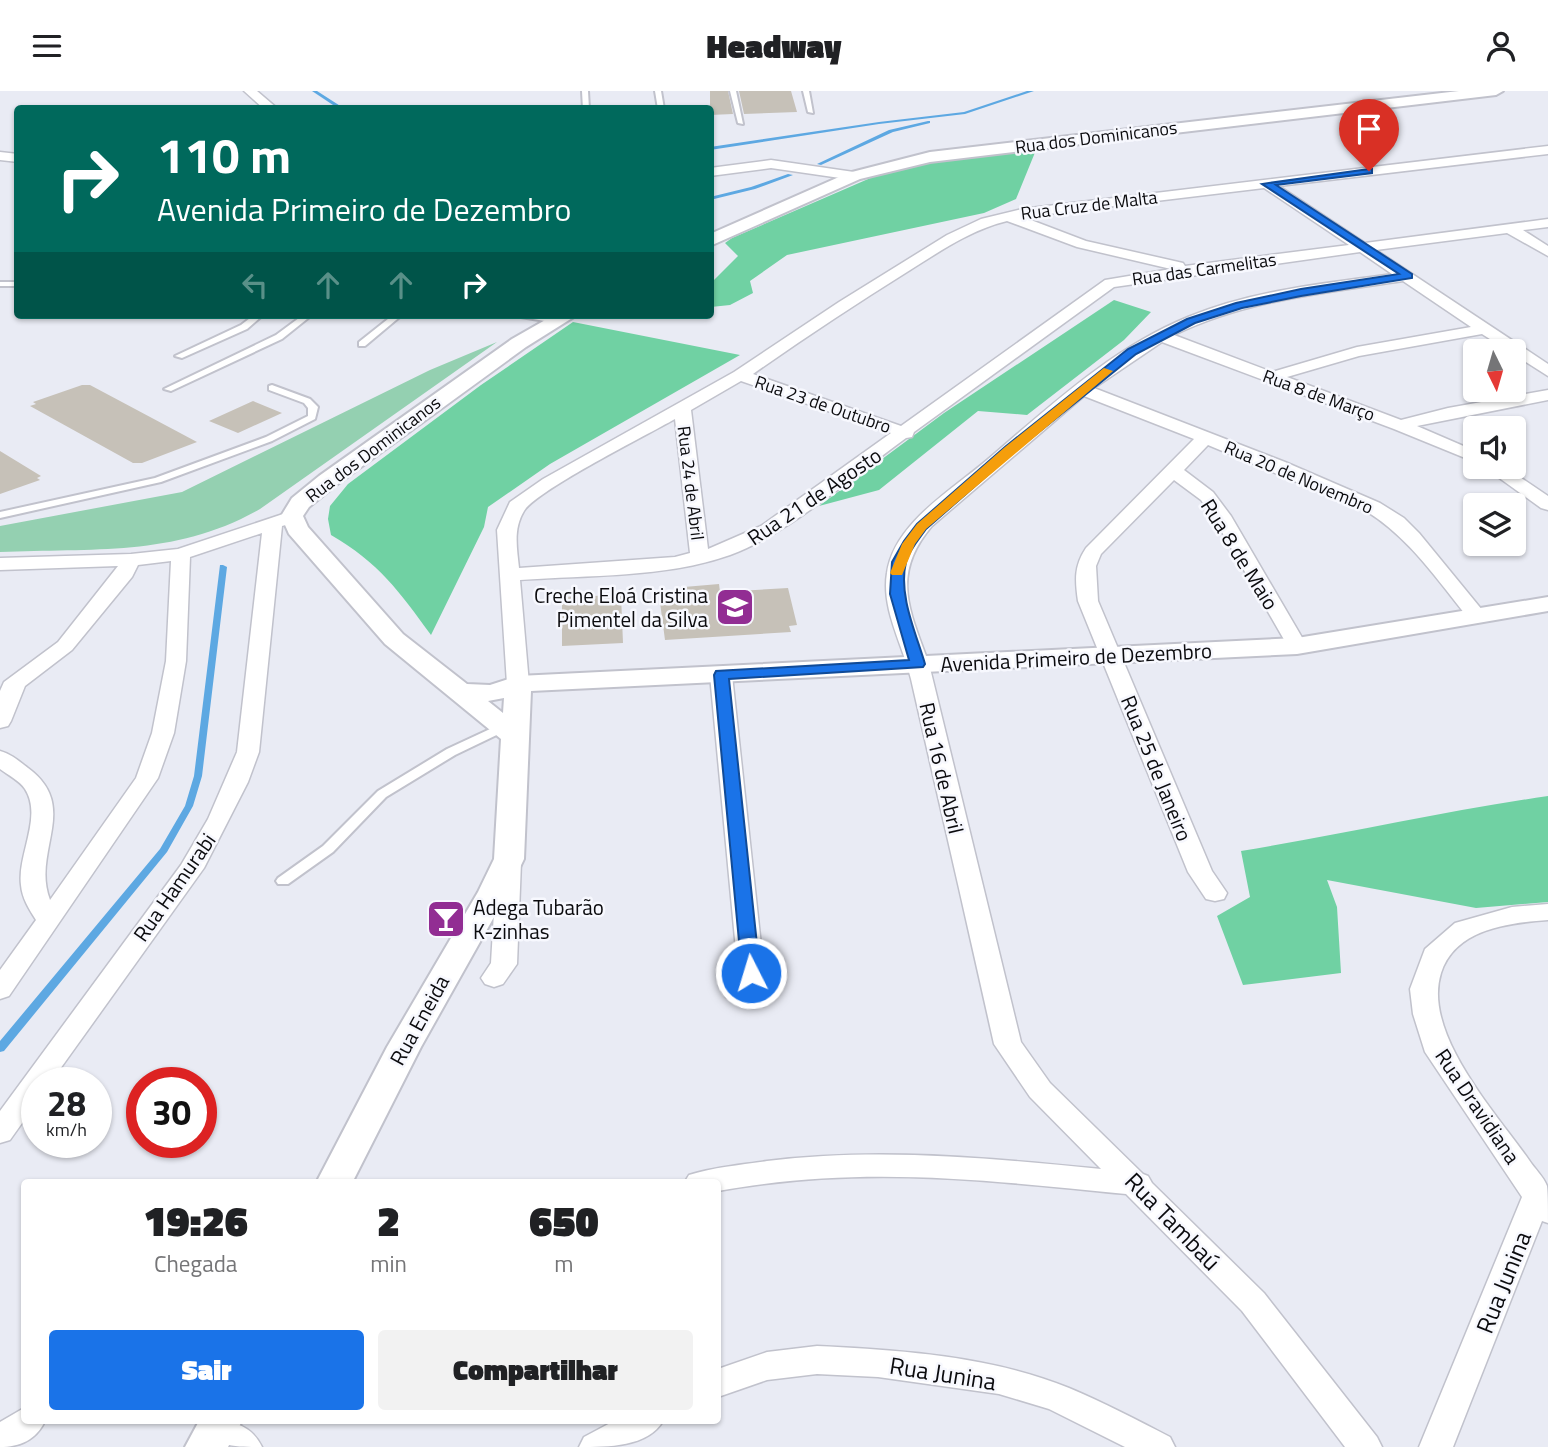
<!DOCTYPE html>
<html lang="pt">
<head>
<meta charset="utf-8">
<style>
	:root { --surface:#fff; --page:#f2f2f2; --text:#202124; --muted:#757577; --accent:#1a73e8 }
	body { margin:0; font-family:"Titillium Web",sans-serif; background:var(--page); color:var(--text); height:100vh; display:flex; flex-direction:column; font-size:26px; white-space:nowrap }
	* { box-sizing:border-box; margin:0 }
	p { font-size:23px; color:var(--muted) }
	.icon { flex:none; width:38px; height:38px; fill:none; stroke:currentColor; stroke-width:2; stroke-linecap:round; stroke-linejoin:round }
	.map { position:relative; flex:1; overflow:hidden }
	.details { position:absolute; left:21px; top:1088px; width:700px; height:245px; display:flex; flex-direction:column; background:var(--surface); border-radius:7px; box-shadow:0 2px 5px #0004 }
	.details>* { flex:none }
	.banner { position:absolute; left:14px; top:14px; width:700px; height:214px; border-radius:7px; box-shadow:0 2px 5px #0004; background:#00695c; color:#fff; overflow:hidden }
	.needle { width:46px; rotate:175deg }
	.fabs { position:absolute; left:1463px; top:248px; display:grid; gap:14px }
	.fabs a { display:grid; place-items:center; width:63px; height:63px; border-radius:7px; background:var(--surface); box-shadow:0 2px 5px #0004; font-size:35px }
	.speed { position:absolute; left:21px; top:976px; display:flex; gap:14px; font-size:35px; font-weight:700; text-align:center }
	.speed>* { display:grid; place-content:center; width:91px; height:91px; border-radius:50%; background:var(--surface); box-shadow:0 2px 5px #0004; line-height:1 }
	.speed small { font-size:18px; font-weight:400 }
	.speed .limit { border:10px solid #d22; background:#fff; color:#111 }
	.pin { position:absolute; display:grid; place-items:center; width:60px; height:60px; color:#fff; margin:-72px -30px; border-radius:50% 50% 50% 0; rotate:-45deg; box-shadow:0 0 7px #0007 }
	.pin .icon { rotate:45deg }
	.me { position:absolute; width:77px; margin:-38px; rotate:355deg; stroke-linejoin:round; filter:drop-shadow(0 0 5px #0008) }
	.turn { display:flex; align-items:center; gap:24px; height:147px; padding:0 28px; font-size:32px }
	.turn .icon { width:91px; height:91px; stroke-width:2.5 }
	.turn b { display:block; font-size:49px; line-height:60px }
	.lanes { display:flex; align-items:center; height:66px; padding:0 28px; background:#0003; justify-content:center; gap:35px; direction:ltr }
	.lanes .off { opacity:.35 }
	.eta { display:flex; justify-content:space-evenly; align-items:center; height:119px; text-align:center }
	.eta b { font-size:42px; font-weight:800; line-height:49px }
	.action { display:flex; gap:14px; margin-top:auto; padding:14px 28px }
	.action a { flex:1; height:80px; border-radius:7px; background:var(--accent); color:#fff; font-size:28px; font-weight:800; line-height:80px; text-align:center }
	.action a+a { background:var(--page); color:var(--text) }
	header { display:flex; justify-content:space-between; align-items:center; height:91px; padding:0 28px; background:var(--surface); font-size:32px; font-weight:800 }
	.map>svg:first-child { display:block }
</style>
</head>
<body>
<header><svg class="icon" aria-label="menu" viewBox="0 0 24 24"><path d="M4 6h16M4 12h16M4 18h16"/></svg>Headway<svg class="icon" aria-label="person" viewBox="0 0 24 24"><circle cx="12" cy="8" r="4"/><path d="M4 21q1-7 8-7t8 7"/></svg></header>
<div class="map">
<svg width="1548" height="1356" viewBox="0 0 1548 1356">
	<rect width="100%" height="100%" fill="#e9ebf4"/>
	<path fill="#94d0b1" d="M497 251 260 418C176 466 94 457 0 461V435L182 401 430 279Z"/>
	<path fill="#70d1a3" d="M1036 59 1016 108 984 122 787 164 750 190 753 202 730 214 711 216V192L738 165 725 152 732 147 882 82 924 73Z
		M1114 209 1151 221 1124 249 1027 324 978 320 879 399 819 415 944 322Z
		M573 231 740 264 550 373 488 416 484 436 431 544C399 500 379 472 331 444L328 428 330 415 348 393 481 294Z
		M1548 705V811L1476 817 1327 789 1337 816 1341 882 1243 894 1217 825 1250 806 1241 760C1344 743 1445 720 1548 705Z"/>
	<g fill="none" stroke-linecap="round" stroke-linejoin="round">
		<path fill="#5da8e2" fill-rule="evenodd" d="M312 0H317L345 18H339Z
			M1027 0H1034L965 23 879 33 710 59V56L879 31 964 21Z
			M928 30H930V32L893 41 821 74 817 73 889 39Z
			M788 83 793 84 755 98 710 109V106L751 96Z
			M220 474H223L227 476 202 685 193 715 167 761 4 960 0 961V950L160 758 185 715 194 685Z"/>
	</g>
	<path fill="#c6c1b8" d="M710 0H728L733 23 710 24Z
		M739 0H791L797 21 744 23Z
		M82 294H90L197 351 142 372H133L30 315 36 313 33 311Z
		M253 310 282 322 238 342 209 330Z
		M0 360 41 385 37 387 40 389 0 403Z
		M719 493 720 501 788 497 797 534 789 535 791 541 665 549 659 504 685 503 684 496Z
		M621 504 623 552 562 555V506Z"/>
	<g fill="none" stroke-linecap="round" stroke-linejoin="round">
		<defs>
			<path id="service" d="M582 0H588L589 18H583Z
				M655 0H661L664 18H658Z
				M730 0H736L743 33 738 32Z
				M803 0H809L813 22 808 21Z
				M0 191H18V195H0Z
				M254 224H263L247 238 182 267 175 265 241 234Z
				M303 224H312L282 248 171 300 164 298 276 244Z
				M393 224H402L365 255H359V251Z
				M517 224H536L561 230 557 232 521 226Z
				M272 294 310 308 318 316 315 328 272 350 161 391 0 427V421L155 387 266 346 308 325V317L304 312 269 299V295Z
				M503 632 509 636 507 639 455 664 386 706 333 761 288 793H278L276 790 278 787 323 755 378 700 447 658Z"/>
			<path id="minor" d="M244 0H257L278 18H264Z
				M1548 55V63L1279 95 1365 152 1548 128V136L1523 139 1548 155V165L1507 142 1376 159 1548 273V285L1482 243 1359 265 1287 286 1401 329 1448 317 1548 299V309L1417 335 1475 360V371L1394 338 1162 251 1094 297 1285 371 1380 412 1404 427 1419 442 1487 525 1484 529H1470C1438 490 1410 447 1366 420L1208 354 1184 379 1213 401 1231 425 1307 555 1304 559H1290L1215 429 1201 409 1174 389 1101 463 1096 475 1098 510 1212 780 1227 802 1224 808 1215 810 1206 808 1188 781 1078 510C1075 489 1074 475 1086 457L1194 348 1084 305 932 435C890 484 910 520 929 573L1021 951 1050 992 1143 1083 1148 1085 1152 1092 1264 1202 1377 1346 1382 1356H1345L1242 1220 1126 1103C983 1089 861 1074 718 1100V1092H684L689 1084C714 1076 741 1074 767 1070 879 1056 989 1067 1101 1078L1030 1006 994 953C967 831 939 710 911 588 903 554 881 518 887 482 894 432 952 399 987 369 1049 316 1112 257 1188 226 1253 199 1323 193 1392 183L1360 161 1114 196 914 341 912 346 906 347C855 384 788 443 730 464 665 487 589 484 520 489L529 593 526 598H510L507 593 497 439 510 411 543 388 734 281 839 211 947 144 981 128 1022 118ZM1264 97 1349 154 1185 175 1183 172 1086 150 1023 126ZM1007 130 1077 156 1171 178 1105 189 901 335 753 283C803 248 854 214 907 181 939 161 970 139 1007 130ZM1403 190 1471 236 1357 256 1272 281 1174 244C1246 209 1324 202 1403 190ZM741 290 891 342 761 435 708 458 691 319ZM675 328 690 462 675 466 519 477C517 457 513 438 524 420 537 399 647 344 675 328Z
				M0 61 18 63V71L0 69Z
				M771 69 854 81 861 85 854 89 771 77 710 85V77Z
				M1484 376H1505L1548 405V419L1541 417Z
				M286 422 295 428 293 432 282 435 259 661 248 691 204 777 50 992H37V1011L10 1049 0 1052V1020L181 774 208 728 237 661 262 442 190 466 186 570 174 642 158 687 9 905 0 908V879L36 829C29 818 22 807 21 794 17 764 43 726 25 698 20 690 8 684 0 678V660C11 663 19 670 28 677 81 716 31 760 50 809L136 687 152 642 166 570 171 470 138 474 132 486 72 559 25 595 11 630 8 635 0 637V600L4 591 58 551 118 475 0 479V467L131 463 178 458Z
				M721 578 729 579 732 584 764 882C755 897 744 912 726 906L722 900 738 880 710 584 713 579Z
				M509 763 518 766 521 771 517 873 503 893 494 896 485 893 481 887 491 872 497 771 500 766Z
				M1548 813V829C1508 832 1455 838 1441 882 1422 942 1496 1022 1529 1069 1534 1077 1544 1086 1547 1095 1548 1103 1548 1122 1548 1132L1542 1130 1453 1356H1419L1522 1106 1425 961 1413 923 1410 898 1425 858 1455 832 1512 816Z
				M817 1255C900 1259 991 1265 1069 1297 1103 1311 1137 1329 1170 1346L1175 1356H1125L1049 1318 999 1303 878 1286 817 1283 767 1289 718 1306V1278L767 1261Z
				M24 1317V1330H45C36 1349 20 1356 0 1356V1331Z
				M204 1330C229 1330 250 1331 262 1356 237 1356 214 1356 201 1336Z
				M614 1330H663C648 1356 608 1356 579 1356L584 1346Z"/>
			<path id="tertiary" d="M1459 0H1503L1496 4 930 71 860 88 710 155V143L848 82 930 61Z
				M554 224H577L526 256 335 395 309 416 303 425 308 436 403 543 467 593 490 594 518 585 1297 547 1548 506V520L1297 563 531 600 524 768 508 801 421 956 352 1092H316L387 956 478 801 494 768 501 648 385 553 289 443 281 425 292 407 319 385 512 248ZM504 607 503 622 488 610Z
				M199 1330H242L228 1356H185Z"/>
		</defs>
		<use href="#service" stroke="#c1c2cc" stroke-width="4"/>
		<use href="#minor" stroke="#c1c2cc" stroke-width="3"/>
		<use href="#tertiary" stroke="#c1c2cc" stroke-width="4"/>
		<use href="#service" fill="#fff" fill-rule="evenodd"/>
		<use href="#minor" fill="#fff" fill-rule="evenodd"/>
		<use href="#tertiary" fill="#fff" fill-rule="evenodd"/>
	</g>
	<path fill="#1a73e8" stroke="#114b97" stroke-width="2" d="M1369 78H1372V82L1276 94 1412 183V187L1301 205 1242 217 1195 232 1136 263 1014 361 926 438C919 448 909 459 906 471 898 504 916 542 925 573L923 576 729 588 760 882 757 887H744L742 882 714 584 716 580 909 569 890 503 892 471 904 450 917 433 1005 356 1128 258 1187 228 1236 212 1301 198 1399 183 1262 93Z"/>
	<path fill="#f59e0b" d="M1104 277 1113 280 926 438 915 453 902 484H892L890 482 902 453 917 433 1005 356Z"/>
	<defs>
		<symbol id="school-square" viewBox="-11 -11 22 22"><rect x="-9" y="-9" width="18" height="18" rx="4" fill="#922d93" stroke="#f7f8fe"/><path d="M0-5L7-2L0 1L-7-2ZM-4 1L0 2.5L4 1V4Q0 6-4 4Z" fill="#fff"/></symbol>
		<symbol id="bar-square" viewBox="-11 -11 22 22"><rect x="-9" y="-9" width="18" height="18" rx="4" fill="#922d93" stroke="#f7f8fe"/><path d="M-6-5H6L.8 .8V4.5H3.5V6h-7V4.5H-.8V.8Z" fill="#fff"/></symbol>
	</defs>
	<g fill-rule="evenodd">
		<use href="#school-square" x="713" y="494" width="44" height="44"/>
		<use href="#bar-square" x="424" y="806" width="44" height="44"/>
	</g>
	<g text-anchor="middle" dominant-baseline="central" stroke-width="5" stroke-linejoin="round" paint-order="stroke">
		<g font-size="18" fill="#0b0b0e" stroke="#f7f8fe">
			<text transform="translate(1096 46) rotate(-7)">Rua dos Dominicanos</text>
			<text transform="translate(1089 114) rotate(-7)">Rua Cruz de Malta</text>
			<text transform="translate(1204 178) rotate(-8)">Rua das Carmelitas</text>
			<text transform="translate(1319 304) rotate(20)">Rua 8 de Março</text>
			<text transform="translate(823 313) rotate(19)">Rua 23 de Outubro</text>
			<text transform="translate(373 358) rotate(-37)">Rua dos Dominicanos</text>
			<text transform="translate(1299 386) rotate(23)">Rua 20 de Novembro</text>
			<text transform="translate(691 392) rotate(83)">Rua 24 de Abril</text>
		</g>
		<g font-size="21" fill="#0b0b0e" stroke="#f7f8fe">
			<text transform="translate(814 405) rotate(-34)">Rua 21 de Agosto</text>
			<text transform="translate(1240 463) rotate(58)">Rua 8 de Maio</text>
			<text transform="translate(1076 566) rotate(-3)">Avenida Primeiro de Dezembro</text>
			<text transform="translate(942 677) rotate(77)">Rua 16 de Abril</text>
			<text transform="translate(1157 677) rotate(68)">Rua 25 de Janeiro</text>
			<text transform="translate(174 796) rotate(-55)">Rua Hamurabi</text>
			<text transform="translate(419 929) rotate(-61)">Rua Eneida</text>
			<text transform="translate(1478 1015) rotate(56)">Rua Dravidiana</text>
		</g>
		<g font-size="21" fill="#0b0b0e" stroke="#f7f8fe" text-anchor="end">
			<text x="708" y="504">Creche Eloá Cristina<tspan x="708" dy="24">Pimentel da Silva</tspan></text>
			<text x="473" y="816" text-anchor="start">Adega Tubarão<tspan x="473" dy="24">K-zinhas</tspan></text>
		</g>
		<g font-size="24" fill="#0b0b0e" stroke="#f7f8fe">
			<text transform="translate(1173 1130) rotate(46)">Rua Tambaú</text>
			<text transform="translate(1503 1191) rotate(-68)">Rua Junina</text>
			<text transform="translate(943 1282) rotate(9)">Rua Junina</text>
		</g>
	</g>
</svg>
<div class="fabs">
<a><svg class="needle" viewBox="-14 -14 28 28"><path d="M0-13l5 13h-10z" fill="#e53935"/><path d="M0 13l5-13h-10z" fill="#757577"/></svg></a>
<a><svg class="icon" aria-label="sound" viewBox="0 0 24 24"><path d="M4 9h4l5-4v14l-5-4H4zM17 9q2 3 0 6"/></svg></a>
<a><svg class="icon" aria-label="layers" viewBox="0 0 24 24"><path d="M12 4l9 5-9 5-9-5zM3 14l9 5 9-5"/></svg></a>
</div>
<div class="speed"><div>28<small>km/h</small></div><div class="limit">30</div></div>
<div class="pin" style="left:1369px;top:80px;background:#d93025"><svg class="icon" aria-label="arrive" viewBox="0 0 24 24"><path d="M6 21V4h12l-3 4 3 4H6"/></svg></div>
<svg class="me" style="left:751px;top:882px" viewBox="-20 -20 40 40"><circle r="17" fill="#1a73e8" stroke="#fff" stroke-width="3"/><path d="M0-11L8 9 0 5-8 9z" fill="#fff"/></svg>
<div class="banner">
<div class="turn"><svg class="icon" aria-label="right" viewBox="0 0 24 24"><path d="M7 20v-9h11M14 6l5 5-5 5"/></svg><div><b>110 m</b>Avenida Primeiro de Dezembro</div></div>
<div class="lanes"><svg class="icon off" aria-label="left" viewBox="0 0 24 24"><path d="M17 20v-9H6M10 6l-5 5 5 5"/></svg><svg class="icon off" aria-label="ahead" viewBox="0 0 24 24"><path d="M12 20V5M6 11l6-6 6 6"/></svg><svg class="icon off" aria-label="ahead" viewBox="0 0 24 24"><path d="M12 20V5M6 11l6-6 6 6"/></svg><svg class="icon" aria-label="right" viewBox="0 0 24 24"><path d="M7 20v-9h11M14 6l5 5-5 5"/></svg></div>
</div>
<section class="details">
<div class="eta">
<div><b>19:26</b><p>Chegada</p></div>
<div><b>2</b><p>min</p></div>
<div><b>650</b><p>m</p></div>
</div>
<div class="action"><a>Sair</a><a>Compartilhar</a></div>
</section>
</div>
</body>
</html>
